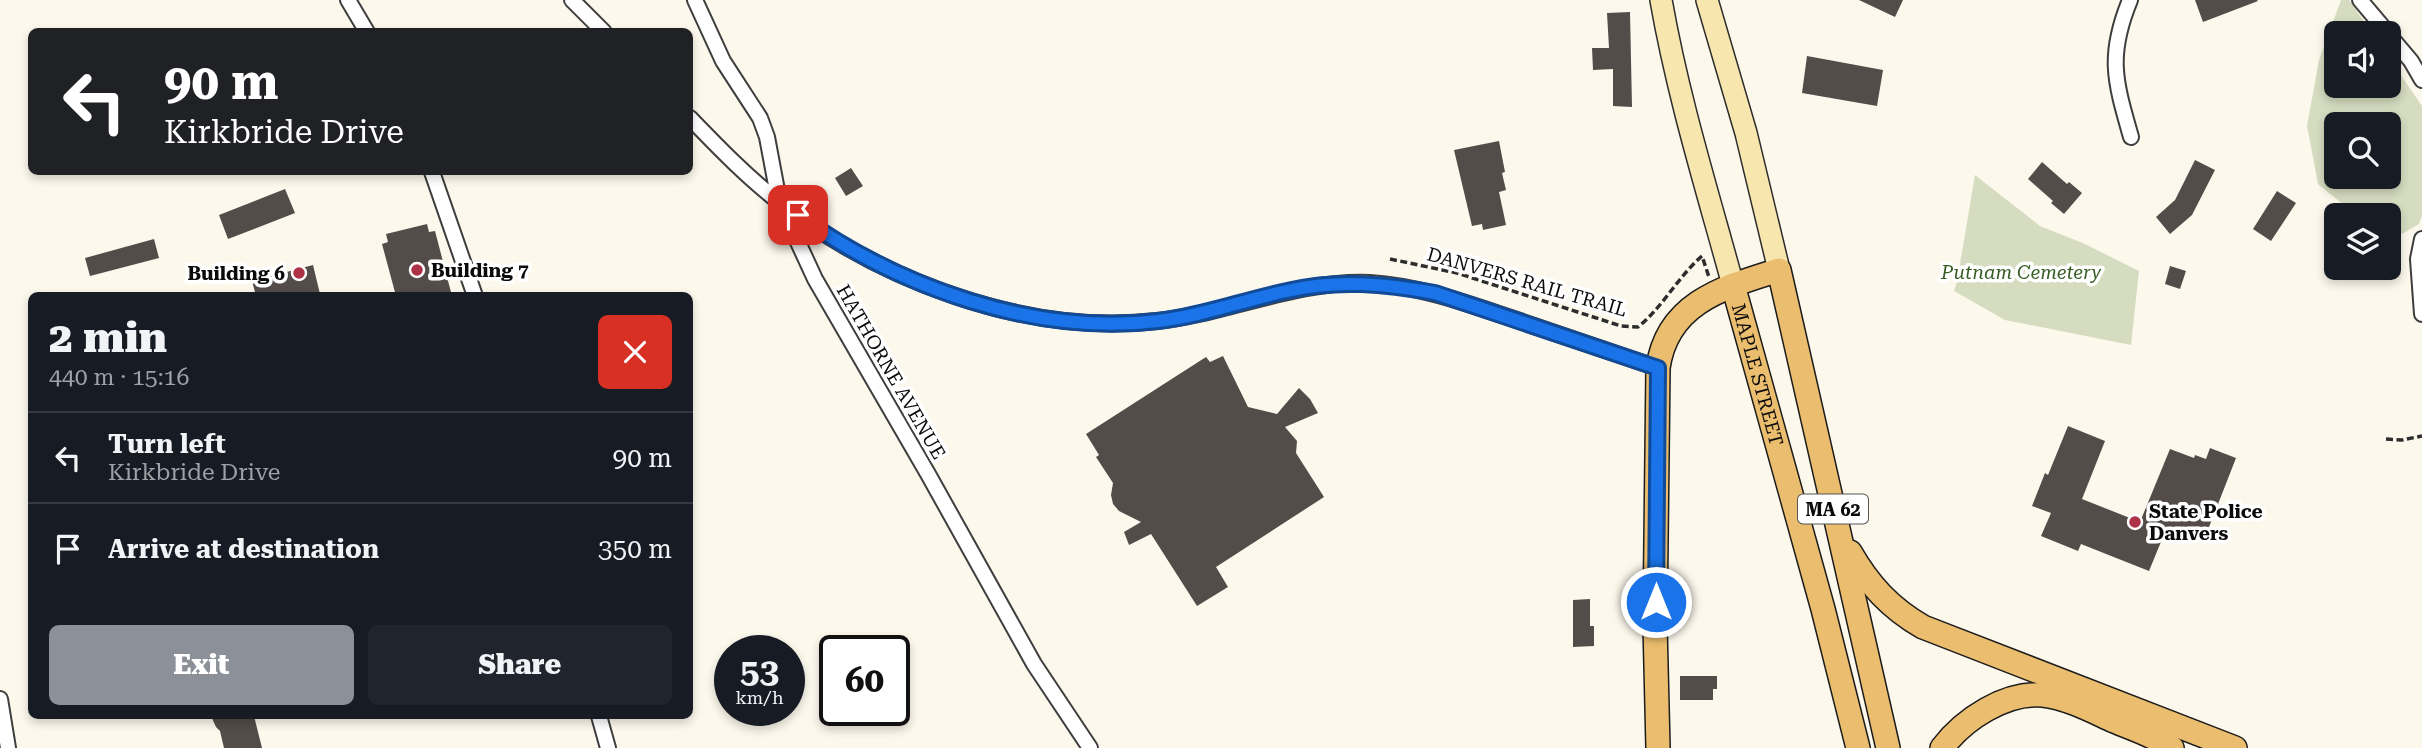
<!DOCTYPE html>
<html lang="en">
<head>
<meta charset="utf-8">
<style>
	:root { --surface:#171b24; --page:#20242c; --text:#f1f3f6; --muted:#9ea1a6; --line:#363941; --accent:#8c9099 }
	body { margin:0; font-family:"Roboto Serif",serif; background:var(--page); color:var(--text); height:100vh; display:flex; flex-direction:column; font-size:26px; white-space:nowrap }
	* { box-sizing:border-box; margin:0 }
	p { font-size:23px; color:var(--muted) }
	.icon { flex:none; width:38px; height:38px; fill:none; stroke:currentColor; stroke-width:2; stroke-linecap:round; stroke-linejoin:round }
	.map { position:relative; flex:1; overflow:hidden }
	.details { position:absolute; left:28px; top:292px; width:665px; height:427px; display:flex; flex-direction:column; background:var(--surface); border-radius:10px; box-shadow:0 4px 10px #0003 }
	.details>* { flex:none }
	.guide { position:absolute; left:28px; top:28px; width:665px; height:147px; border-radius:10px; box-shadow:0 4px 10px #0003; background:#202124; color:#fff; overflow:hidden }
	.buttons { position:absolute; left:2324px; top:21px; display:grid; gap:14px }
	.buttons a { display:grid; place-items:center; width:77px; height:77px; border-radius:10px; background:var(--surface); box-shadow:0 4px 10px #0003; font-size:35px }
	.speed { position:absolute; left:714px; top:635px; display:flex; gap:14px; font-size:35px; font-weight:700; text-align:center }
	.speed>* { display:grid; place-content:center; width:91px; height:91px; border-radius:50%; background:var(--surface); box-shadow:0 4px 10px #0003; line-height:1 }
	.speed small { font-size:18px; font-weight:400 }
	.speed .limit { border:4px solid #111; border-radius:10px; background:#fff; color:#111 }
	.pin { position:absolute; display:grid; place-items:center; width:60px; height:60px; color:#fff; margin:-30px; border-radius:14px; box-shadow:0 4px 10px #0006 }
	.me { position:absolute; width:77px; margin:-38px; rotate:0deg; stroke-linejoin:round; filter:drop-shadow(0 0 5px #0008) }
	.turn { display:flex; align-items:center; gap:24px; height:147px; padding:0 21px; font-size:32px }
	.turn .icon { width:91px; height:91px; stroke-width:2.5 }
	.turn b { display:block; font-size:49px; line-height:60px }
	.round { display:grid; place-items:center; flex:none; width:74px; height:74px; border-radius:10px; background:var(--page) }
	.headline { display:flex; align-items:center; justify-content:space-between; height:119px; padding:0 21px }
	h1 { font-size:42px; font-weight:800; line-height:52px }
	.cta { display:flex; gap:14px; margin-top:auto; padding:14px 21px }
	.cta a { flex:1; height:80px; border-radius:10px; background:var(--accent); color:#fff; font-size:28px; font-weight:800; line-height:80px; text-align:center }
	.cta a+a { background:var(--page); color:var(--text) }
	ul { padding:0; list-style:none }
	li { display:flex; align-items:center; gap:21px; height:91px; padding:0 21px; border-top:2px solid var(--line) }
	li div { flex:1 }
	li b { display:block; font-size:26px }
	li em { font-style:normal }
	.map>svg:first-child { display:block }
</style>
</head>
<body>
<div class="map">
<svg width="2422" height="748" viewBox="0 0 2422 748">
	<rect width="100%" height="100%" fill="#fdf8ec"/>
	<path fill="#d6dcc0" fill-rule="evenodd" d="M2341 0H2349L2372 33H2336V86H2389V58L2422 106V215L2419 224 2402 234 2389 231V215H2356L2318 184 2307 126 2319 60ZM2336 124H2389V177H2336Z
		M1975 175 2040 226 2085 244 2139 271 2131 345 2005 320 1954 291 1957 282Z"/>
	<path fill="#534c49" d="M1859 0H1903L1895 17Z
		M2195 0H2257L2258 1 2203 22Z
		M1630 12 1632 107 1613 106V69L1593 70 1592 48H1609L1607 13Z
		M1807 56 1883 70 1877 106 1802 93Z
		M1499 141 1505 172 1502 173 1506 190 1499 192 1506 225 1483 230 1482 224 1472 226 1454 150Z
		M2195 160 2215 170 2192 215 2170 234 2156 217 2175 200Z
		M2042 162 2067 184 2069 182 2082 193 2064 214 2051 203 2053 201 2028 179Z
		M851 168 863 186 846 196 835 178Z
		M285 189 295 213 228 239 219 215Z
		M2277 191 2296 203 2271 241 2253 229Z
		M427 224 429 232 435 231 452 296H396L382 244 388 242 386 234Z
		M154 239 159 258 90 276 85 258Z
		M313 265 320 294 256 296 252 281Z
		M2170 266 2186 271 2180 289 2165 284Z
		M1223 356 1248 407 1277 414 1299 388 1310 399 1318 413 1285 427 1297 441 1296 453 1324 497 1216 567 1228 587 1197 606 1151 534 1129 545 1124 532 1141 522 1119 511 1113 504 1111 495 1113 483 1096 457 1099 455 1086 434 1206 357 1210 362Z
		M2068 426 2105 441 2082 499 2140 522 2170 449 2194 458 2195 455 2206 459 2210 448 2236 458 2204 540 2180 530 2177 537 2165 532 2149 571 2081 544 2078 551 2041 536 2051 513 2032 506 2045 473 2048 475Z
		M1590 599V626H1594V646L1573 647V600Z
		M1680 676H1717V689H1713V700H1680Z
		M211 716H254L262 748H224L220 731 216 727Z"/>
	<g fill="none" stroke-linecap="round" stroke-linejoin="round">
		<defs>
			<path id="street" d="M348 0 367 32
				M572 0 604 32
				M695 0 723 61 760 118 767 137 779 201 815 279 928 474 1034 664 1090 748
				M2130 0C2107 56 2115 81 2131 137
				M2360 0 2388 33
				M2389 35 2411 61 2422 80
				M690 118C718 147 746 176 778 201 880 281 1027 336 1157 321 1229 313 1296 280 1370 283 1418 286 1463 302 1508 317 1558 334 1608 351 1658 368
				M432 172 475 296
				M2422 239 2418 259 2422 314
				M0 699 8 748
				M599 716 608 748"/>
			<path id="secondary" d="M1661 0C1678 97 1707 190 1733 285
				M1707 0 1746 133 1779 270"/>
			<g id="primary">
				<path id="s1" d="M1733 285 1823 609 1858 748"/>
				<path d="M1850 552C1869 585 1890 608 1923 627L2235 748"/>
				<path d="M1658 748 1655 625 1658 368C1667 302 1725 287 1779 270L1888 748"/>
				<path d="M1942 748C1964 719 2005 692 2043 695 2068 698 2092 711 2114 721 2133 729 2155 736 2172 748"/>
			</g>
		</defs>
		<use href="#street" stroke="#3e3e3e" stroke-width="18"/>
		<use href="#secondary" stroke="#2d2d2d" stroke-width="24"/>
		<use href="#primary" stroke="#1c1c1c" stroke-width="26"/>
		<path stroke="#2d2d2d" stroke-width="3.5" stroke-dasharray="7 3.5" stroke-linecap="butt" d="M1390 259 1457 273 1621 326 1638 327C1662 308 1677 278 1702 256L1709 277
			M2386 439 2402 440 2422 436"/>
		<use href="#street" stroke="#fff" stroke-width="14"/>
		<use href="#secondary" stroke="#f7e6ad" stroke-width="21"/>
		<use href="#primary" stroke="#ebbd6e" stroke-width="23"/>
	</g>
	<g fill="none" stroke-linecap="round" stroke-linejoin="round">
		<defs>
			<path id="route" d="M798 215C898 287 1034 336 1158 321 1202 316 1244 300 1287 291 1337 279 1386 284 1435 293L1658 368 1656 602"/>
		</defs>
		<use href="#route" stroke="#114b97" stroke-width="18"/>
		<use href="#route" stroke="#1a73e8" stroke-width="12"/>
	</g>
	<g fill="#ad3247" stroke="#fff" stroke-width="2.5">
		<circle cx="417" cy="270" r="7"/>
		<circle cx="299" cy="273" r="7"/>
		<circle cx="2135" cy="522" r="7"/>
	</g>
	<g text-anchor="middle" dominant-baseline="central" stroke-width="7" stroke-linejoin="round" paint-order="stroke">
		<rect fill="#fff" stroke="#545454" stroke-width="2" x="1798" y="494.5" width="70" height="29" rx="5"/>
		<g font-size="18" font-weight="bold" fill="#0b0b0b">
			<text x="1833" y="509">MA 62</text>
		</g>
		<g font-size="19" font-weight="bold" fill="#0b0b0b" stroke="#fff" text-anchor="start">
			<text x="431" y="270">Building 7</text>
			<text x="285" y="273" text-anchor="end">Building 6</text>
			<text x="2149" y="511">State Police<tspan x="2149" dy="22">Danvers</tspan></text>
		</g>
		<g font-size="19" font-style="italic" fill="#365c23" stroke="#fff">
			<text x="2021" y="272">Putnam Cemetery</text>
		</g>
		<g font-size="19" fill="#0b0b0b" stroke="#fff">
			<text transform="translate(1527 282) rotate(16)">DANVERS RAIL TRAIL</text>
			<text transform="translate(891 372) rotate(60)">HATHORNE AVENUE</text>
			<text stroke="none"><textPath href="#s1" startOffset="93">MAPLE STREET</textPath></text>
		</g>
	</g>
</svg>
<div class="buttons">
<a><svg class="icon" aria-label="sound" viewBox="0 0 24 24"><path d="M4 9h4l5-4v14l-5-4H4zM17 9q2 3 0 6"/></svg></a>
<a><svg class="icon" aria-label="search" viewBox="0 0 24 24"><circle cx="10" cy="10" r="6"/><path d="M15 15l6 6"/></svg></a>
<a><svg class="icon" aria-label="layers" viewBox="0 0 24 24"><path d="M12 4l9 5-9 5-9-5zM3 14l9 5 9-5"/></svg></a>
</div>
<div class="speed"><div>53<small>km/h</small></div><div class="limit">60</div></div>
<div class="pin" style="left:798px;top:215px;background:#d93025"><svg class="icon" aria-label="arrive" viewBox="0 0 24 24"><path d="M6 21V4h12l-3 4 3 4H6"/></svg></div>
<svg class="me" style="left:1656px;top:602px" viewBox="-20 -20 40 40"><circle r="17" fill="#1a73e8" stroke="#fff" stroke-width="3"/><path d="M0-11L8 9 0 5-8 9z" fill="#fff"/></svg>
<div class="guide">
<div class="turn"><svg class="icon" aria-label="left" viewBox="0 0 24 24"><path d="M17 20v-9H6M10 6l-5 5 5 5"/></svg><div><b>90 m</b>Kirkbride Drive</div></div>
</div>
<section class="details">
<div class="headline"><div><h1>2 min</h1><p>440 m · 15:16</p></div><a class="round" style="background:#d93025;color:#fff"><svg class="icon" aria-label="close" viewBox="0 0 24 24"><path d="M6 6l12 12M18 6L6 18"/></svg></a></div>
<ul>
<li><svg class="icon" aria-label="left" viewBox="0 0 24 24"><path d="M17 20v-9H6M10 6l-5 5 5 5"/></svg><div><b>Turn left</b><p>Kirkbride Drive</p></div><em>90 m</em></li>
<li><svg class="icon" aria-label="arrive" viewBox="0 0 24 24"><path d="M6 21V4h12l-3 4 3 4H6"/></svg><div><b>Arrive at destination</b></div><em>350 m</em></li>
</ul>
<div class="cta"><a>Exit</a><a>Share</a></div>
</section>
</div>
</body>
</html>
